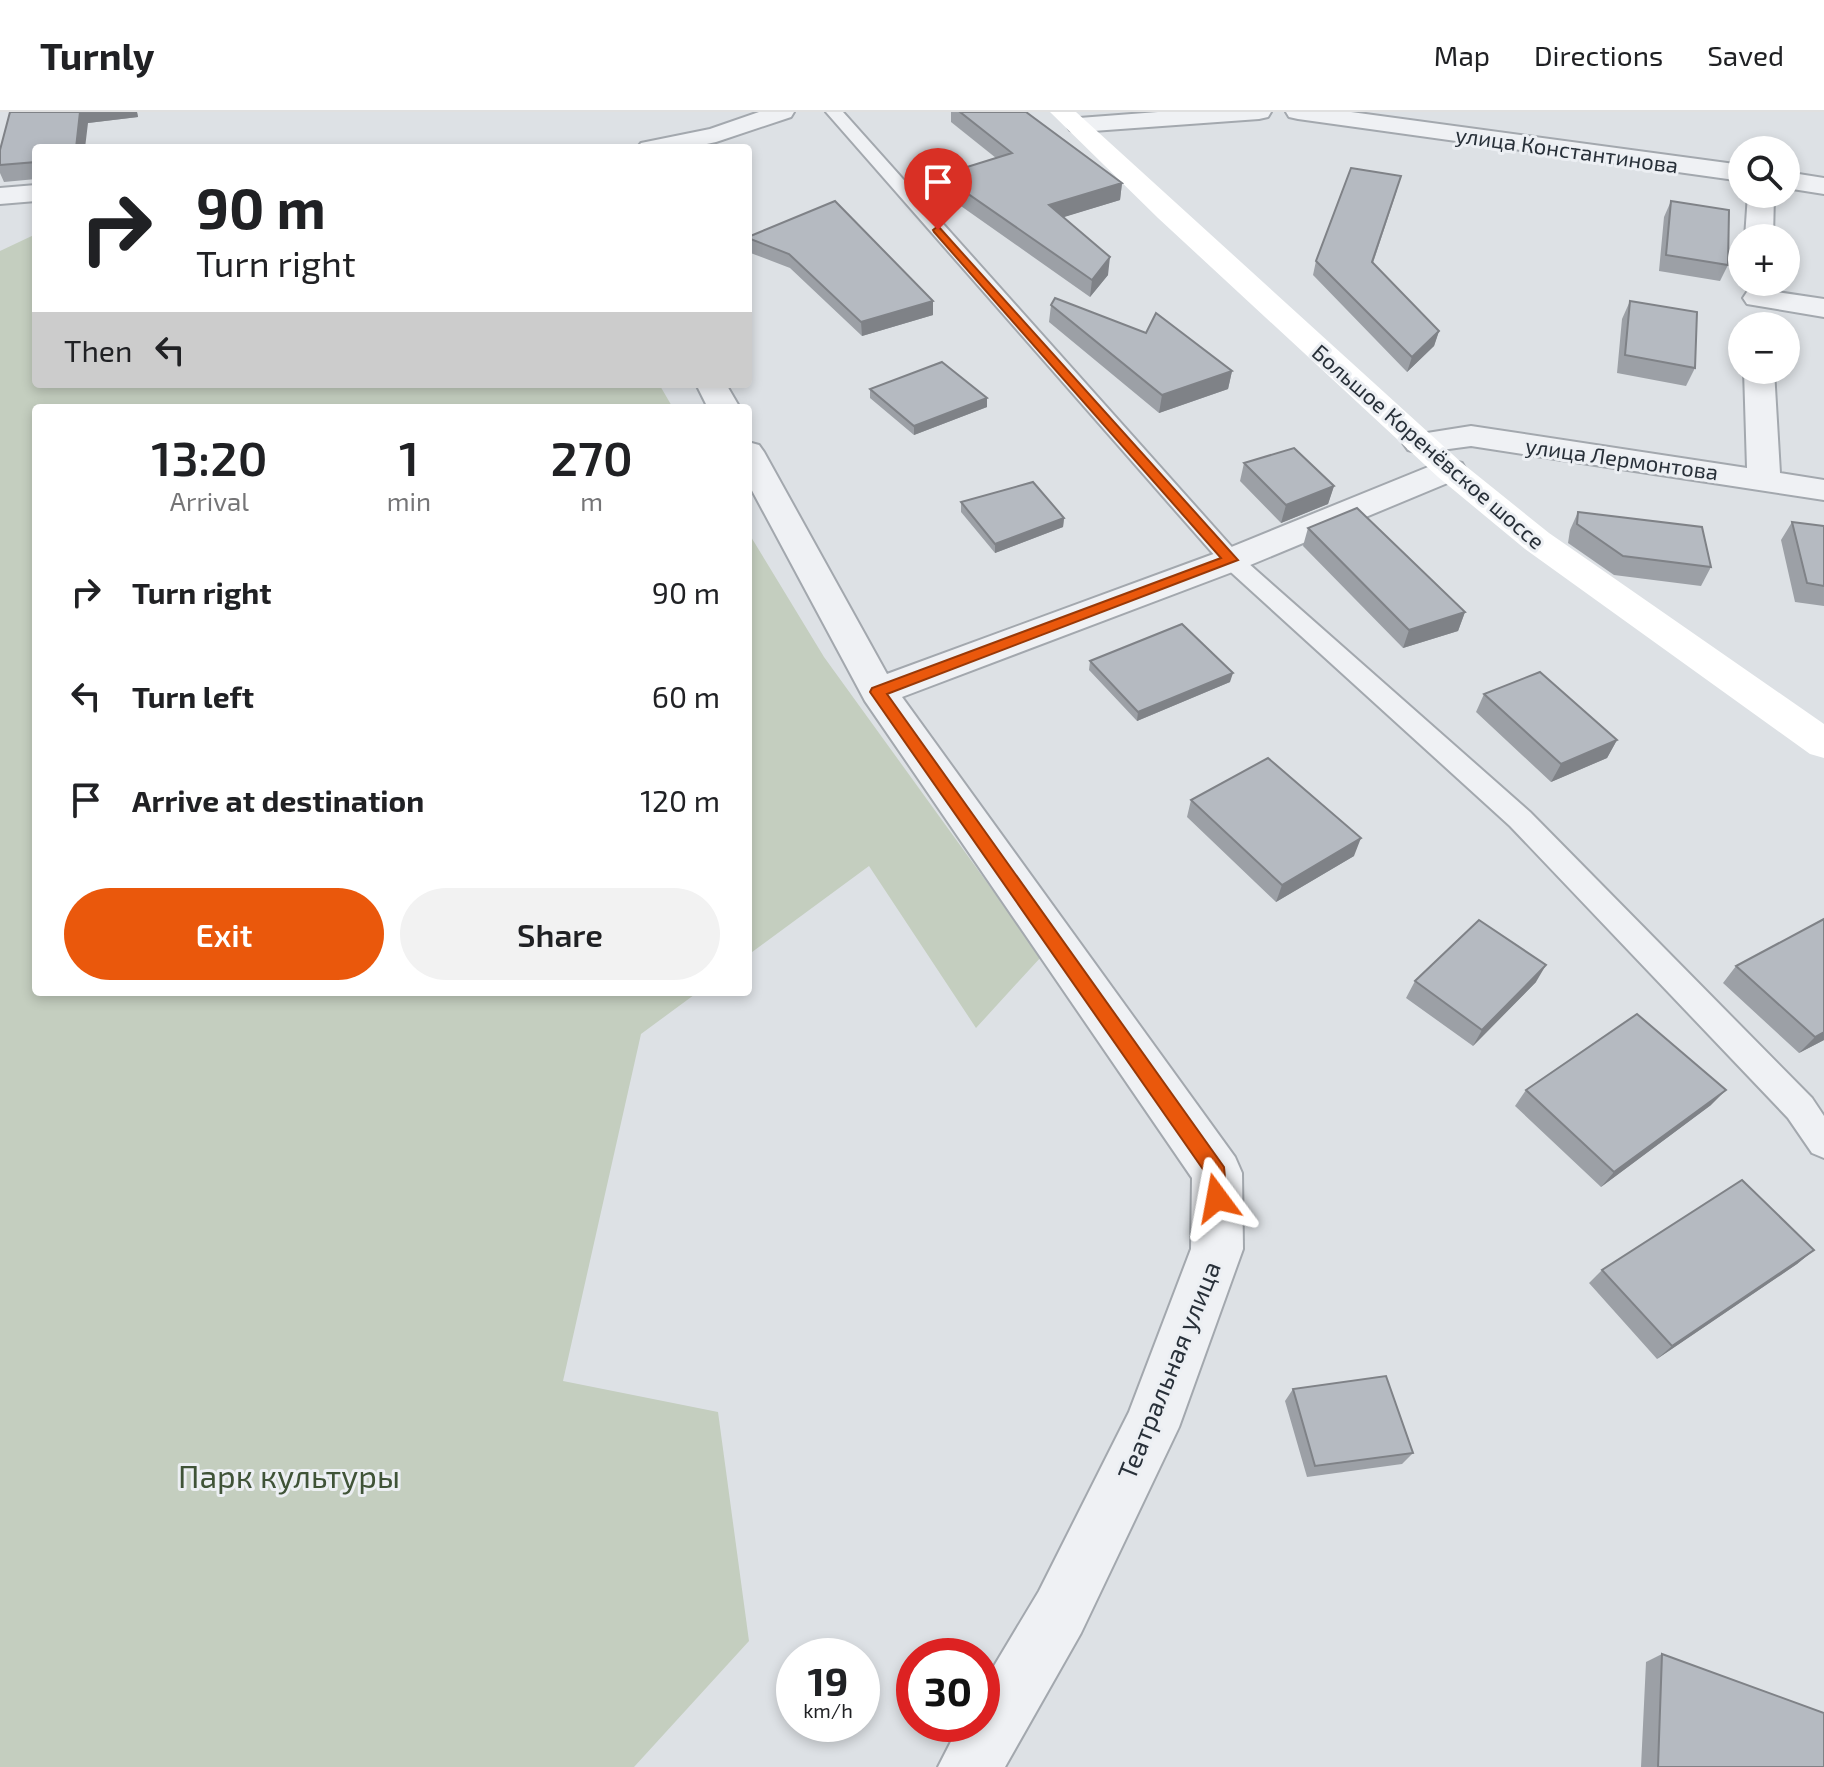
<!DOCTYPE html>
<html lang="en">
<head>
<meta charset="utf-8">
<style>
	:root { --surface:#fff; --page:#f2f2f2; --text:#202124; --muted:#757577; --line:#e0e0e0; --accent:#ea580c }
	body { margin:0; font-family:"Exo 2",sans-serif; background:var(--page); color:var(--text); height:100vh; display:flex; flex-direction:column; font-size:30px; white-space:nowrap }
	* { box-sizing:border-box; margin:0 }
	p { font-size:26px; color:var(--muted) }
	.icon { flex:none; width:44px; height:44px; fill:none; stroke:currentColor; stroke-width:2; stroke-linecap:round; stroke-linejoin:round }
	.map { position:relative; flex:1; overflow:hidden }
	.panel { position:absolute; left:32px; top:292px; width:720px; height:592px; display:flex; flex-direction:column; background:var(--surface); border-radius:8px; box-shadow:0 4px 12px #0003 }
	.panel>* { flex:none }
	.banner { position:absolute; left:32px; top:32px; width:720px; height:244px; border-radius:8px; box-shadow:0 4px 12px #0003; background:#fff; color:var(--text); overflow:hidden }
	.controls { position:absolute; left:1728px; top:24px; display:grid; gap:16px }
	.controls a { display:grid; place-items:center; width:72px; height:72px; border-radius:50%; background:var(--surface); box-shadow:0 4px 12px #0003; font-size:40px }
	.speed { position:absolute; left:776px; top:1526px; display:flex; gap:16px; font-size:40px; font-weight:700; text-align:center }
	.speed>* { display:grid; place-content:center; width:104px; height:104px; border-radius:50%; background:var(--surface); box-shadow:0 4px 12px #0003; line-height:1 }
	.speed small { font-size:20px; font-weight:400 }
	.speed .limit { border:12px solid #d22; background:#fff; color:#111 }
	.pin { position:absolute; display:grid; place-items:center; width:68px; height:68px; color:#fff; margin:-82px -34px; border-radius:50% 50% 50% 0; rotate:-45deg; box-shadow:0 0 8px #0007 }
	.pin .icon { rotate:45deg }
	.me { position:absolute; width:88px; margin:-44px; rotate:347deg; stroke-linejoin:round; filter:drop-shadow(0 0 6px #0008) }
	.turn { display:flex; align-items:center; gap:28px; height:168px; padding:0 32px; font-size:36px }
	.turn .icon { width:104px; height:104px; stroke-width:2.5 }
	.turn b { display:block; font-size:56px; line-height:68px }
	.then { display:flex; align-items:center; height:76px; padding:0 32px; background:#0003; gap:16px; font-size:30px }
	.eta { display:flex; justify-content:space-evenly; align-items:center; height:136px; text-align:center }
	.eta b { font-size:48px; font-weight:600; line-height:56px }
	.button { display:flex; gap:16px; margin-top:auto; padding:16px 32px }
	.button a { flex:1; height:92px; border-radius:48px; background:var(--accent); color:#fff; font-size:32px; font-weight:600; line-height:92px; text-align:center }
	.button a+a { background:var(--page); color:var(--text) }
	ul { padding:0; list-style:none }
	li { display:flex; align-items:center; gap:24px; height:104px; padding:0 32px }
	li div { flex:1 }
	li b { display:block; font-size:30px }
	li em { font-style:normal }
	header { display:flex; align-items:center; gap:48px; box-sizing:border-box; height:112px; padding:0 40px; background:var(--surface); border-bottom:2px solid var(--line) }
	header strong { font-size:38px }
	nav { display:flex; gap:44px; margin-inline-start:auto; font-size:28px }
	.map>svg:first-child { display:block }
</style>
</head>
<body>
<header>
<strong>Turnly</strong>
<nav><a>Map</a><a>Directions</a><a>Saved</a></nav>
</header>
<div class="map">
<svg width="1824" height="1655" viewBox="0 0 1824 1655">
	<rect width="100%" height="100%" fill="#dde1e5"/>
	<path fill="#c4cebf" d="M36 122V272H659L673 296H36V880H698L641 922 563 1269 718 1300 749 1529 634 1655H0V139Z
		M748 420 824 545 1041 845 976 916 869 754 748 843Z"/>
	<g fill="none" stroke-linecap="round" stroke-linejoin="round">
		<defs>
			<path id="lane" d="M826 0H843L1239 443 1530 700 1812 986 1824 1004V1046L1812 1041 1788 1006 1510 714 1223 453Z"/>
			<path id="street" d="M759 0H794L791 5 716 30 688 36H637L641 31 710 17Z
				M1158 0H1271L1268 5 1259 7 1079 20 1070 18 1067 13 1070 8 1079 6Z
				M1286 0H1351L1742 53V69L1298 7 1289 5Z
				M1786 60 1824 66V82L1786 76Z
				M36 73V89L0 92V76Z
				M1748 82H1774L1773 126H1745Z
				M1757 177 1824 187V205L1747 192 1743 186 1747 180Z
				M1744 258H1774L1780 361 1824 368V388L1471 334 1419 341 1408 338 1403 331 1408 324 1471 314 1747 356Z
				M696 272H726L740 296H708Z
				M748 330 759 333 764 340 887 562 1219 440 1438 351 1450 348 1462 351 1466 358 1462 365 1243 456 902 585 1235 1045 1242 1061 1243 1137 1179 1315 1081 1521 1005 1655H938L960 1612H982V1574L1039 1479 1129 1300 1191 1137 1192 1066 865 589 748 371Z"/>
		</defs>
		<use href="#lane" stroke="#a3a8ae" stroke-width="4"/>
		<use href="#street" stroke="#a3a8ae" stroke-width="4"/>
		<use href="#lane" fill="#eff1f4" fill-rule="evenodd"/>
		<use href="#street" fill="#eff1f4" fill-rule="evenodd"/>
		<path fill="#fff" fill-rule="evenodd" d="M1050 0H1076L1462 351 1549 421 1824 612V646L1810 642 1525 437 1438 365 1158 106Z"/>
	</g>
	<path fill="#9ca0a6" d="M10 0H137L138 5 88 11 36 36V67L4 70 0 61V38Z
		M951 0H1026L1122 71 1120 88 1063 105 1108 163 1090 185 941 80V63L996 46 951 10Z
		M1397 78 1373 151 1439 219 1434 234 1407 260 1313 163 1316 149Z
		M1671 89 1728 153 1720 169 1659 159 1664 105Z
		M748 125 933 189V203L862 224 790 156 748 140Z
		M1630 189 1695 256 1686 274 1617 261 1622 207Z
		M1051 193 1232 259 1228 277 1159 301 1049 210Z
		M870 277 987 286V295L914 323 870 286Z
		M1244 351 1334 374 1328 392 1281 411 1240 369Z
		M961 390 1064 406 1063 415 995 441 961 400Z
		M1578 400 1711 455 1701 474 1614 463 1568 431 1570 418Z
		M1792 410 1824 414V494L1795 490 1781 428Z
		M1308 416 1465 500 1458 519 1403 536 1303 434Z
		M1090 549 1230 570 1137 609 1089 558Z
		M1484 582 1617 628 1607 646 1551 670 1476 600Z
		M1191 688 1354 744 1276 790 1187 705Z
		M1736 854 1824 928 1799 941 1723 871Z
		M1415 869 1536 870 1473 934 1406 886Z
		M1526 978 1711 993 1601 1075 1515 994Z
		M1814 1138 1797 1152 1657 1247 1589 1171 1602 1158Z
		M1293 1277 1413 1341 1402 1352 1307 1365 1285 1289Z
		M1662 1542 1824 1655H1641L1646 1550Z"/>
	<path fill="#7f8287" d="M80 0H137L138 5 88 11 85 36H76Z
		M1122 71 1120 88 1048 110 1049 93Z
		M1110 145 1108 163 1090 185 1092 168Z
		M933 189V203L862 224 861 210Z
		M1439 219 1434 234 1407 260 1412 245Z
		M1232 259 1228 277 1159 301 1162 283Z
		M987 286V295L914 323V314Z
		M1334 374 1328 392 1281 411 1286 393Z
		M1064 406 1063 415 995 441V432Z
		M1465 500 1458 519 1403 536 1409 518Z
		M1233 561 1230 570 1137 609 1138 600Z
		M1617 628 1607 646 1551 670 1561 652Z
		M1361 726 1354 744 1276 790 1282 773Z
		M1546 853 1536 870 1473 934 1482 918Z
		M1824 920V928L1799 941 1815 925Z
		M1726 978 1711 993 1601 1075 1614 1060Z
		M1814 1138 1797 1152 1657 1247 1672 1234Z"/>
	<path fill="#b5bac1" stroke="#7f8287" stroke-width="2" d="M10 0H80L76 36H36V50L0 53V38Z
		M960 0H1026L1122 71 1049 93 1110 145 1092 168 941 63 1012 41Z
		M1351 56 1401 64 1372 150 1439 219 1412 245 1316 149Z
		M835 89 933 189 861 210 789 142 748 126V125Z
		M1671 89 1729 98 1728 153 1666 143Z
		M1055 186 1146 221 1156 201 1232 259 1162 283 1051 193Z
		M1630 189 1697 200 1695 256 1625 243Z
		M942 250 987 286 914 314 870 277Z
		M1294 336 1334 374 1286 393 1244 351Z
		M1033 370 1064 406 995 432 961 390Z
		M1357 396 1465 500 1409 518 1308 416Z
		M1578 400 1702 415 1711 455 1623 444 1577 412Z
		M1792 410 1824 414V474L1807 471Z
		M1182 512 1233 561 1138 600 1090 549Z
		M1540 560 1617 628 1561 652 1484 582Z
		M1268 646 1361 726 1282 773 1191 688Z
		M1824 807V920L1815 925 1736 854Z
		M1479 808 1546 853 1482 918 1415 869Z
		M1637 902 1726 978 1614 1060 1526 978Z
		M1742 1068 1814 1138 1672 1234 1602 1158Z
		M1386 1264 1413 1341 1315 1354 1293 1277Z
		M1662 1542 1824 1601V1655H1658Z"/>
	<path fill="#ea580c" stroke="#983908" stroke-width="2" d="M938 114 1238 448 887 582 1224 1055 1227 1086 1224 1093 1217 1096 1210 1093 1207 1063 870 580 872 576 1221 446 934 120 933 118Z"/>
	<g text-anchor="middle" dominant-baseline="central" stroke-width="6" stroke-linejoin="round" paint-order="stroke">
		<g font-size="22" fill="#283039" stroke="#eceff3">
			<text transform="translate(1567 37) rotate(8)">улица Константинова</text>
			<text transform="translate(1429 334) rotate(41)">Большое Коренёвское шоссе</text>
			<text transform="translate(1622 346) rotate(8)">улица Лермонтова</text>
		</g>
		<g font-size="26" fill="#283039" stroke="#eceff3">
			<text transform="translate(1168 1258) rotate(-68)">Театральная улица</text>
		</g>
		<g font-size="32" fill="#3f5337" stroke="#eceff3">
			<text x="289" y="1363">Парк культуры</text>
		</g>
	</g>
</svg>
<div class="controls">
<a><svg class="icon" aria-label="search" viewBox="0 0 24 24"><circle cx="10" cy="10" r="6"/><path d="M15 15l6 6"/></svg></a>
<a>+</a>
<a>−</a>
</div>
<div class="speed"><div>19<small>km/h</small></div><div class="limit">30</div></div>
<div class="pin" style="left:938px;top:118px;background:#d93025"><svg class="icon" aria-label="arrive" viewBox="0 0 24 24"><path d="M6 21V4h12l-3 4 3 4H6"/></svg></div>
<svg class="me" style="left:1217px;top:1086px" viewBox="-20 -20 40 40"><path d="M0-17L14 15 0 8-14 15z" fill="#ea580c" stroke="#fff" stroke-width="4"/></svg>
<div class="banner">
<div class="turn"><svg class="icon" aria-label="right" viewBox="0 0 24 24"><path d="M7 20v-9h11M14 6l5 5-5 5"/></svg><div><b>90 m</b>Turn right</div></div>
<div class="then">Then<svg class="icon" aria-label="left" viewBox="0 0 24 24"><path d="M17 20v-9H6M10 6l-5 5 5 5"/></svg></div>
</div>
<section class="panel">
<div class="eta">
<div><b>13:20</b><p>Arrival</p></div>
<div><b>1</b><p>min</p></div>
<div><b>270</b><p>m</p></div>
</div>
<ul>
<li><svg class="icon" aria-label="right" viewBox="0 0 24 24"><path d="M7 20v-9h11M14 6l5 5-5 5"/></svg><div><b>Turn right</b></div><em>90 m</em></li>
<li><svg class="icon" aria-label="left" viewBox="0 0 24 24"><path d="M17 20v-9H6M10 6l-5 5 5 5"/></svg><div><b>Turn left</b></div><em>60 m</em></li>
<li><svg class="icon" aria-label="arrive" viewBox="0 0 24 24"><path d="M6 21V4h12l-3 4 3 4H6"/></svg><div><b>Arrive at destination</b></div><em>120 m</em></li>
</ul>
<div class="button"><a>Exit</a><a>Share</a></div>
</section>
</div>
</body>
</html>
